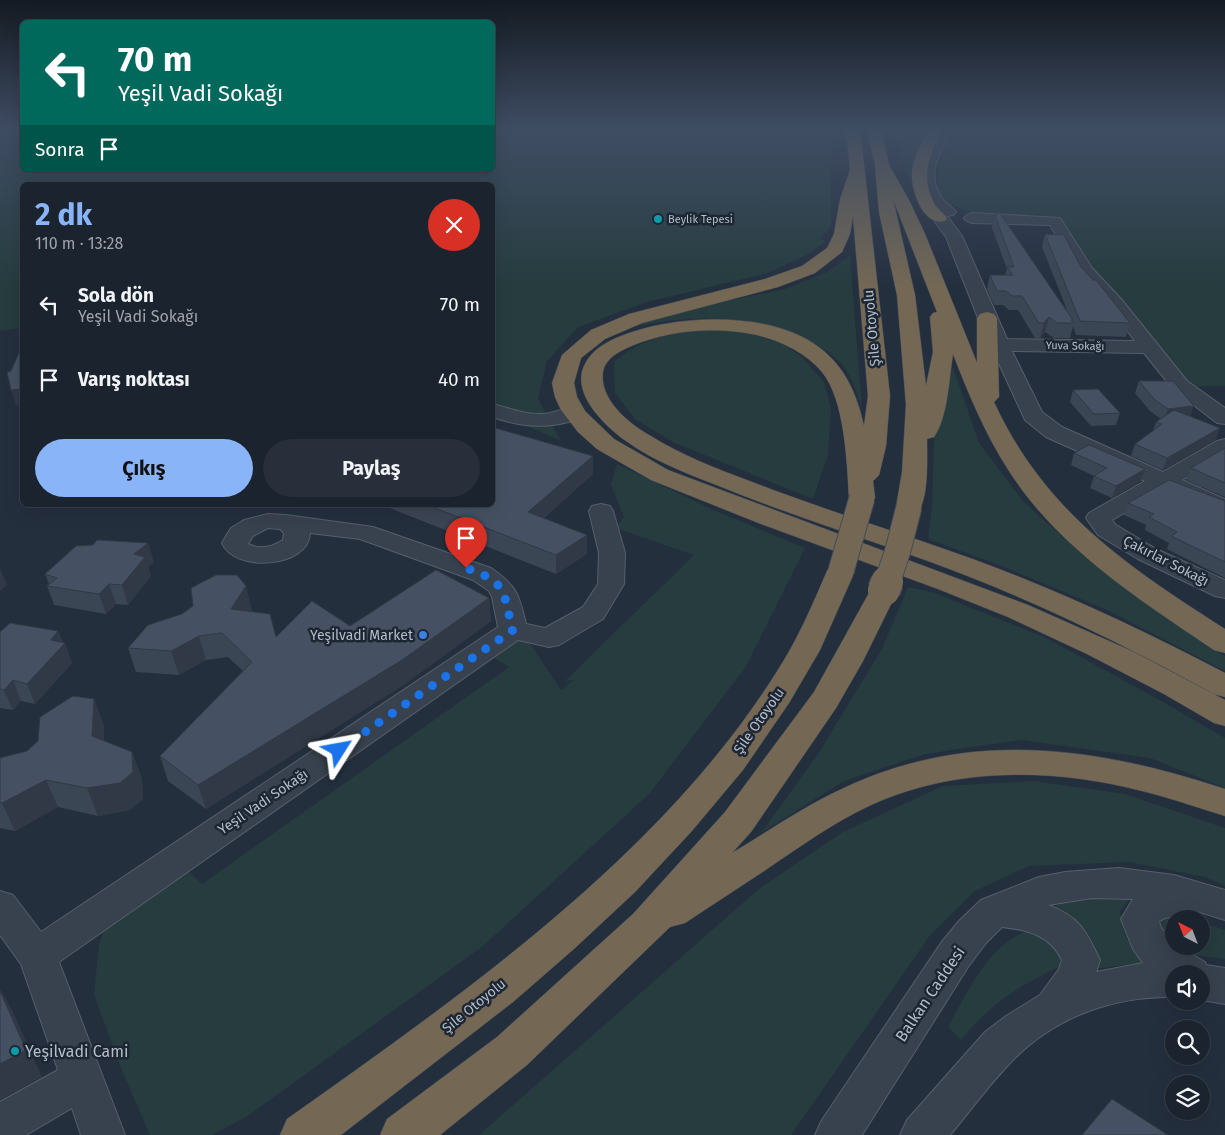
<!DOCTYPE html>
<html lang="tr">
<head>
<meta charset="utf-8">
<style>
	:root { --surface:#1b232e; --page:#282f3a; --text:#f1f3f6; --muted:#a0a4aa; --line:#39404a; --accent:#8ab4f8 }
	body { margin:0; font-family:"Fira Sans",sans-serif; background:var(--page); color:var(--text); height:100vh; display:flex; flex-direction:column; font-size:19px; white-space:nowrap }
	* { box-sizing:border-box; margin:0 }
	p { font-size:16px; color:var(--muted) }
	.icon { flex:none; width:28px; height:28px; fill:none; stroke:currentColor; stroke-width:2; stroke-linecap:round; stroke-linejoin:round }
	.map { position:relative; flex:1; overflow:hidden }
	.sheet { position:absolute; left:20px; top:182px; width:475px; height:325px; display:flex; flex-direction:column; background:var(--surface); border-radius:8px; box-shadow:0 5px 20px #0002,0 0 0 1px var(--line) }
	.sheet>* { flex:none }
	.guide { position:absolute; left:20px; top:20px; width:475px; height:152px; border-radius:8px; box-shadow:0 5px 20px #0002,0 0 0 1px var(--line); background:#00695c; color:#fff; overflow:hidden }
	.needle { width:32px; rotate:318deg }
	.buttons { position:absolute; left:1165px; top:910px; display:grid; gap:10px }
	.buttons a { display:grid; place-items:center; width:45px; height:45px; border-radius:50%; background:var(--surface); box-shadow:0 5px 20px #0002,0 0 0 1px var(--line); font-size:25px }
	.pin { position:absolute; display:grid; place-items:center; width:42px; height:42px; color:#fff; margin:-51px -21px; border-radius:50% 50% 50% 0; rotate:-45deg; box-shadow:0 0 5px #0007 }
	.pin .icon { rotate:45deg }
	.me { position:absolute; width:55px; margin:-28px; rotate:56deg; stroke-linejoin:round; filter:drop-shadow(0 0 4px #0008) }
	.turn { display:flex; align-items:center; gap:18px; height:105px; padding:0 15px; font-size:22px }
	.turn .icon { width:65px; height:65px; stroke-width:2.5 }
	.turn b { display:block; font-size:35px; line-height:42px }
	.then { display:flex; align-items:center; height:48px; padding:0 15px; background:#0003; gap:10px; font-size:19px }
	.round { display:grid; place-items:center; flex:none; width:52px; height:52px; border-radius:26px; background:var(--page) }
	.summary { display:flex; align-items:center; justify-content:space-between; height:85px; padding:0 15px }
	h1 { font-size:30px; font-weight:700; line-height:38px; color:var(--accent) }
	.cta { display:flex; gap:10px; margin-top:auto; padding:10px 15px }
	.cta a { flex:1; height:58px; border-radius:30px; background:var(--accent); color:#111; font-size:20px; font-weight:700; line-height:58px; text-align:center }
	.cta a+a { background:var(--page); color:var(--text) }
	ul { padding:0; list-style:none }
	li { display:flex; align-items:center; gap:15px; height:75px; padding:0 15px }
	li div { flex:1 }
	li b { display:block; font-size:19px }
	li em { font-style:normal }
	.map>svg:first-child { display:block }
</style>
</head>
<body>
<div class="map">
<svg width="1225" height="1135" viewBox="0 0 1225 1135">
	<rect width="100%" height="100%" fill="#242f3e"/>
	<path fill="#263c3f" d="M0 129H22V170H492L493 129H834L831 168V226L820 239 826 241 809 254 768 273 647 302 578 327 547 361 538 399 561 441 515 421 493 414 492 185H22V328L0 331Z
		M894 129 924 130 910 182Z
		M948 129H1225V386H1188L1095 277 1059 220C1036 219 941 220 938 189 936 169 945 151 953 134Z
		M850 255 862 410C858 398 854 382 847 371 837 355 821 347 805 339 749 314 691 314 632 327L668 313 785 289 828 272Z
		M725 330 756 335 782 344 801 356 824 382 831 409 828 455 813 499 675 443 635 419 615 393 614 362C648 333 682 331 725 330Z
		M953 367 979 443 1023 501 1087 559 1164 616 1225 656V671L1105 609 999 565 928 539 932 507 934 435Z
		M617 464 711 509 805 548 745 668 649 794 483 946 246 1117 212 1135H150L123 1073 94 995 99 944 110 916 177 861 202 884 509 667 484 651 513 630 531 645 561 690 574 680 565 681 694 555 616 528 624 517 611 485Z
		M908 587 935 593 1046 638 1154 697 1225 738V788L1150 758 1022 740 925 754 844 781 761 833 818 754 882 649Z
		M1034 781 1125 794 1225 828V886L1205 877 1129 862 1029 866 975 891 931 934 791 1135H479L760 888 843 832 943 786Z
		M1097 898 1129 899 1120 911C1123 938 1130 947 1150 964H1131L1095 969C1099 931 1072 923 1045 909L1077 899Z
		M1172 914 1193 919H1174V946H1201V922L1225 930V959L1193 955 1175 950 1158 924 1163 918Z
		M1030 930 1050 939 1063 958 1059 967C1015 988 993 1002 961 1040L948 1027C968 992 988 943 1030 930Z"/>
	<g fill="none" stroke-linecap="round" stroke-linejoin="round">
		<defs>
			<path id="minor" d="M934 129H947L949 135C938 156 926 175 942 198 946 204 952 206 956 212L953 215 947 216 962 236 1007 339 1135 341 1109 307 1079 275 1050 225 972 223 967 221 964 218 967 215 972 213 1060 218 1092 268 1121 299 1187 381 1225 408V424L1217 423 1173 389 1144 353 1012 351 1042 412 1062 427 1163 472 1217 441 1225 439V455L1182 480 1225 499V515L1165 490 1112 520 1116 525 1156 549 1225 580V598L1215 596 1138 559 1098 535 1086 518 1089 513 1145 481 1046 437 1025 420 978 318 946 237 933 219 936 216 942 215C926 203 915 182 921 163 924 153 931 144 937 135Z
				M492 404C509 408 525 415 543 414 557 413 568 405 582 408L585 413C581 419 575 420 568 422 541 429 519 426 492 417Z
				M601 504 610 506 613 511 625 553 624 584 603 619 559 645 549 647 518 640 59 962 125 1135H81L72 1108 26 1135H0V1102L58 1070 21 964 0 935V891L13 895 41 932 498 627 492 597 489 591 473 580 360 539 310 533C309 568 234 573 222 543L231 528 244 520 268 514 286 515 373 527 491 568C517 586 519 594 526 624L545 628 583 607 598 584 599 553 589 511 592 506ZM268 528 280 529 284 533 283 540C272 547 260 550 248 544L253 536Z
				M1119 868 1174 875 1225 890V920L1197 911 1165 918 1159 921 1161 928 1174 943V946H1178L1205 962 1206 965 1225 968V1004L1201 1000V974H1174V997C1114 996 1057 1016 1014 1059 991 1082 971 1110 950 1135H900L907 1120 985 1032 1006 1016 1040 995 1059 969 1062 960C1050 935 1028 930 1002 927L986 943 968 967 862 1135H815L822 1120 941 943 959 921 981 900 1039 877 1065 872ZM1092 898 1133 899 1121 919 1133 949 1143 963 1096 972 1100 960C1086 931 1080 917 1048 905Z"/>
			<path id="highway" d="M846 129H860L890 396 886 446 879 475 873 481 875 498 871 503 862 506 853 503 849 498C847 463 845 400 822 372 806 353 781 341 757 335 715 326 668 330 629 347 618 352 605 359 603 372 599 399 628 423 649 435 681 455 717 469 752 482 816 507 882 527 947 550 1043 583 1135 626 1225 673V697L1214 694C1122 643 1027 597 928 561 860 537 791 515 724 488 691 475 655 462 626 441 606 427 571 394 584 366 591 350 606 342 621 336 675 314 772 310 820 348 846 368 857 395 864 426L868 396 853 216 850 234 842 252 815 273 778 287 642 323 605 339 581 358 574 383 577 397 585 411 614 439 668 470 1028 605 1134 652 1225 700V726L1214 723 1164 694 1087 654 1008 617 938 589 761 524 651 480 597 449 578 432 561 410 555 397 552 383 562 355 591 330 629 314 765 279 802 266 827 248 834 234 840 199 850 170Z
				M867 129H881L889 165 909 200 925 234 977 363V318L980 314 987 312 994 314 997 318 999 397 994 402C1044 511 1128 567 1225 629V653L1214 650C1140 600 1058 548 1009 471 985 434 969 395 953 354 949 378 948 417 934 437L927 439C927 458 929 497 918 512L909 515 900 512 896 507 902 472 906 405 897 295 879 212 875 165ZM893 199 937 312 933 313 930 317 933 352 926 386 915 295Z
				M926 129H939L941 133C928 157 921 177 934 203 937 209 944 213 947 218L945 221C923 227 911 190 912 173 913 158 920 146 927 133Z
				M841 563 851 565 855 571 820 650 789 703 743 770 691 832 635 892 575 948 513 1002 341 1135H280L287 1119C462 995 660 857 776 673 797 641 812 606 827 571L831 565Z
				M884 581 894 584 898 590 863 661 836 708 751 832 732 853C769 831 804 806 844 788 971 728 1097 747 1225 789V816C1196 807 1168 797 1138 790 1051 768 954 767 871 805 834 822 801 846 767 869 740 887 712 905 685 923L670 927 527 1065 440 1135H380L387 1119 497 1037 633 914 725 812 814 692 874 584Z"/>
		</defs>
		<use href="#minor" stroke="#565f6c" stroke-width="2"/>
		<use href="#highway" stroke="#434c59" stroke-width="1"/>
		<use href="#minor" fill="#38414e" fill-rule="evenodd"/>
		<use href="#highway" fill="#746855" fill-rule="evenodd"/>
		<defs>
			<path id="highway-bridge-far1" d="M841 571 862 498
				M887 583 898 550 909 507"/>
			<path id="highway-bridge" d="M884 590 887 582"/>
		</defs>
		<use href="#highway-bridge-far1" stroke="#434c59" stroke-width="27" stroke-linecap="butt"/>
		<use href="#highway-bridge" stroke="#434c59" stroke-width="34" stroke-linecap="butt"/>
		<use href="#highway-bridge-far1" stroke="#746855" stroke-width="25"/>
		<use href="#highway-bridge" stroke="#746855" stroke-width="32"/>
	</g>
	<path fill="#3b4654" d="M995 215 1067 310 1042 247 1045 234 1081 267 1130 323 1126 337 1076 335 1073 326 1070 338H1054L1045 332 1040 338H1035L1018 310H1009L1003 305H994L987 289 990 275H1005L1007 269 992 228Z
		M1139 381 1191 416 1216 440 1163 470 1131 456 1135 444 1153 431 1156 422 1161 419 1150 411 1135 393Z
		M1073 390 1120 413 1116 425 1091 426 1070 402Z
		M1225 448V497L1186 480 1191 468Z
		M1074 453 1141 481 1112 498 1090 488 1094 476 1071 465Z
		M593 474 544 518 587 554 556 574 382 505H492Z
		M1225 501V578L1167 549 1169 543 1145 530 1146 525 1124 515 1128 503Z
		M154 562 148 567 151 576 128 605 116 604 106 614 54 605 47 586 49 584 45 574Z
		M489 598 491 621 405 684 206 809 168 781 160 756 243 671 228 657 206 660 179 675 136 672 128 648 252 610 251 612 276 637 350 626Z
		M58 631 63 643H65L72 663 35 704 21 701 13 710 0 708V632Z
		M94 699 104 726V741L132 752 142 779 143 799 130 810 98 816 58 807 15 831 0 828V758L27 751Z"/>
	<path fill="#303945" d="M1049 317 1045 332 1040 338 1044 323Z
		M22 389V404L16 405 11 390Z
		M1194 406 1190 417 1164 421 1168 409Z
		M1220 428 1216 440 1163 470 1167 458Z
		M593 456V474L529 531 528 512Z
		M1145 469 1141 481 1112 498 1116 486Z
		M587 535V554L556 574V555Z
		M148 543 154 562 148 567 151 576 128 605 122 585 134 554Z
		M0 568 7 585 0 591Z
		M109 584 116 604 106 614 99 594Z
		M246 586 252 610 237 633 231 609Z
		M489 598 491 621 405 684 206 809 198 785Z
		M58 631 63 645 65 643 72 663 35 704 27 684 51 640Z
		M199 636 206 660 179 675 171 651Z
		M13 680 21 701 13 710 4 690Z
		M94 699 104 726 103 764 92 736Z
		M132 752 142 779 143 799 130 810 98 816 87 788Z
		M46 780 58 807 15 831 2 803Z
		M0 989 13 1012 42 1077 0 1100Z"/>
	<path fill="#455162" stroke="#303945" d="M999 212 1073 320H1071L1074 323H1057L1049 317 1044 323H1039L1022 296H1012L1006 291H997L990 275H1013L1007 267H1014L995 215Z
		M1045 234 1064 235 1081 267 1093 280H1096L1130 323 1080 321Z
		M22 346V389L11 390 7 372 11 371Z
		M1139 381H1173L1194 406 1168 409 1154 399Z
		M1098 389 1120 413 1094 414 1073 390Z
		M1174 410 1220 428 1167 458 1135 444 1162 424 1156 422Z
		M492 427 593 456 528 512 587 535 556 555 427 505H492Z
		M1089 445 1145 469 1116 486 1094 476 1107 468 1074 453Z
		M1225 448V483L1191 468Z
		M1169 480 1225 501V562L1171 536 1177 532 1149 517 1154 514 1128 503Z
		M97 540 148 543 134 554 145 557 122 585 109 584 99 594 47 586 57 578 45 574 76 546 93 545Z
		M436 570 489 598 402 660 198 785 160 756 252 662 222 633 199 636 171 651 128 648 148 625 182 614 193 606 191 588 216 575H237L246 586 231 609 270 614 276 637 312 601 350 626Z
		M10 623 58 631 51 640 65 643 27 684 13 680 4 690 0 689V632Z
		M73 696 94 699 92 736 132 752 133 772 120 783 87 788 46 780 2 803H0V758L27 751 38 741 40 717Z
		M0 991 26 1050 0 1064Z
		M1112 1099 1168 1135H1082Z"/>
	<linearGradient id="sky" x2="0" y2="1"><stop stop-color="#141a22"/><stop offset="0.45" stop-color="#3f4d63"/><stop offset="1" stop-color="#3f4d63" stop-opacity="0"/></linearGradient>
	<rect width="1225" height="288" fill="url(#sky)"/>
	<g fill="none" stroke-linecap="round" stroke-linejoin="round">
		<path stroke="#1a73e8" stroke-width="9" stroke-dasharray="0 16.2" d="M339 750 513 630C502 593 510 583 466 568"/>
	</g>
	<g fill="#0f9aa8" stroke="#1d2633" stroke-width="2">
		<circle cx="658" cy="219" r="5"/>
		<circle cx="15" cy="1051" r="5"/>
	</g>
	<circle fill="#3f7fe0" stroke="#1d2633" stroke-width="2" cx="423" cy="635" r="5"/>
	<g text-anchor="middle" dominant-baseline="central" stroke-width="5" stroke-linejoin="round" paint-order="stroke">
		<g font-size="11" fill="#b4bcc9" stroke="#1d2633" text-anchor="start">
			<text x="668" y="219">Beylik Tepesi</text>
		</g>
		<g font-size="11" fill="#b4bcc9" stroke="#1d2633">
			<text transform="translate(1075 346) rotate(1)">Yuva Sokağı</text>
		</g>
		<g font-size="14" fill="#b4bcc9" stroke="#1d2633">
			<text transform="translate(872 328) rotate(-95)">Şile Otoyolu</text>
			<text transform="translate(1166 561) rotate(27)">Çakırlar Sokağı</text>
			<text transform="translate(759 721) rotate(-55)">Şile Otoyolu</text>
			<text transform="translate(263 802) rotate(-34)">Yeşil Vadi Sokağı</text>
			<text transform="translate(474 1006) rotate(-39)">Şile Otoyolu</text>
		</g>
		<g font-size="14" fill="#b4bcc9" stroke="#1d2633" text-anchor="end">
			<text x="413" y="635">Yeşilvadi Market</text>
		</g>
		<g font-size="16" fill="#b4bcc9" stroke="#1d2633">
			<text transform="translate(930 994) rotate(-56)">Balkan Caddesi</text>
		</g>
		<g font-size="16" fill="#b4bcc9" stroke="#1d2633" text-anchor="start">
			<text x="25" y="1051">Yeşilvadi Cami</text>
		</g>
	</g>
</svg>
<div class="buttons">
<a><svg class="needle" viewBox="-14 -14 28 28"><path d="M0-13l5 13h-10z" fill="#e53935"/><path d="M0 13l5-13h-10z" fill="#a0a4aa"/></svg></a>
<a><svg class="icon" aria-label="sound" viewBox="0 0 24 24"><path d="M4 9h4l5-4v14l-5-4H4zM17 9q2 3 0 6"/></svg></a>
<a><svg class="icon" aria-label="search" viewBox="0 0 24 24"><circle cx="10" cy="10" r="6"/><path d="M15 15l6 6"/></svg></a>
<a><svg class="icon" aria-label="layers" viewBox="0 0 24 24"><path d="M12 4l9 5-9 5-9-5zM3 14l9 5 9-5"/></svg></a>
</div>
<div class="pin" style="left:466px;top:568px;background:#d93025"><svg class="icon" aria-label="arrive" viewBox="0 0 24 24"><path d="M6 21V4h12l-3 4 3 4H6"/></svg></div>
<svg class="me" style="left:339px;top:750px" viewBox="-20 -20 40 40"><path d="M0-17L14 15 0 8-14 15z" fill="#1a73e8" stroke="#fff" stroke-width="4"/></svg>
<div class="guide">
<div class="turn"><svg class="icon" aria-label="left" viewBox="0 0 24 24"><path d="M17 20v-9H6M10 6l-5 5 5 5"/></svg><div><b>70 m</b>Yeşil Vadi Sokağı</div></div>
<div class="then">Sonra<svg class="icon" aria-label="arrive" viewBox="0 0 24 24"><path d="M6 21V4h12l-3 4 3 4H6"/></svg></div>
</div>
<section class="sheet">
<div class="summary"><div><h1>2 dk</h1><p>110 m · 13:28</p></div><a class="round" style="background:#d93025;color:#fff"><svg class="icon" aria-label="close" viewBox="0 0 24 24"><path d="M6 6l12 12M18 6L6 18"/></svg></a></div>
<ul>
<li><svg class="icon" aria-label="left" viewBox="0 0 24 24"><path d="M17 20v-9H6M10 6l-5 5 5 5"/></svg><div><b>Sola dön</b><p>Yeşil Vadi Sokağı</p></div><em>70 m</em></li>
<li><svg class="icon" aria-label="arrive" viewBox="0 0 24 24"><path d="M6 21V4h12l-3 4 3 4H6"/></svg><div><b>Varış noktası</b></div><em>40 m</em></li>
</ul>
<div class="cta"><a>Çıkış</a><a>Paylaş</a></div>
</section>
</div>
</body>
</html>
